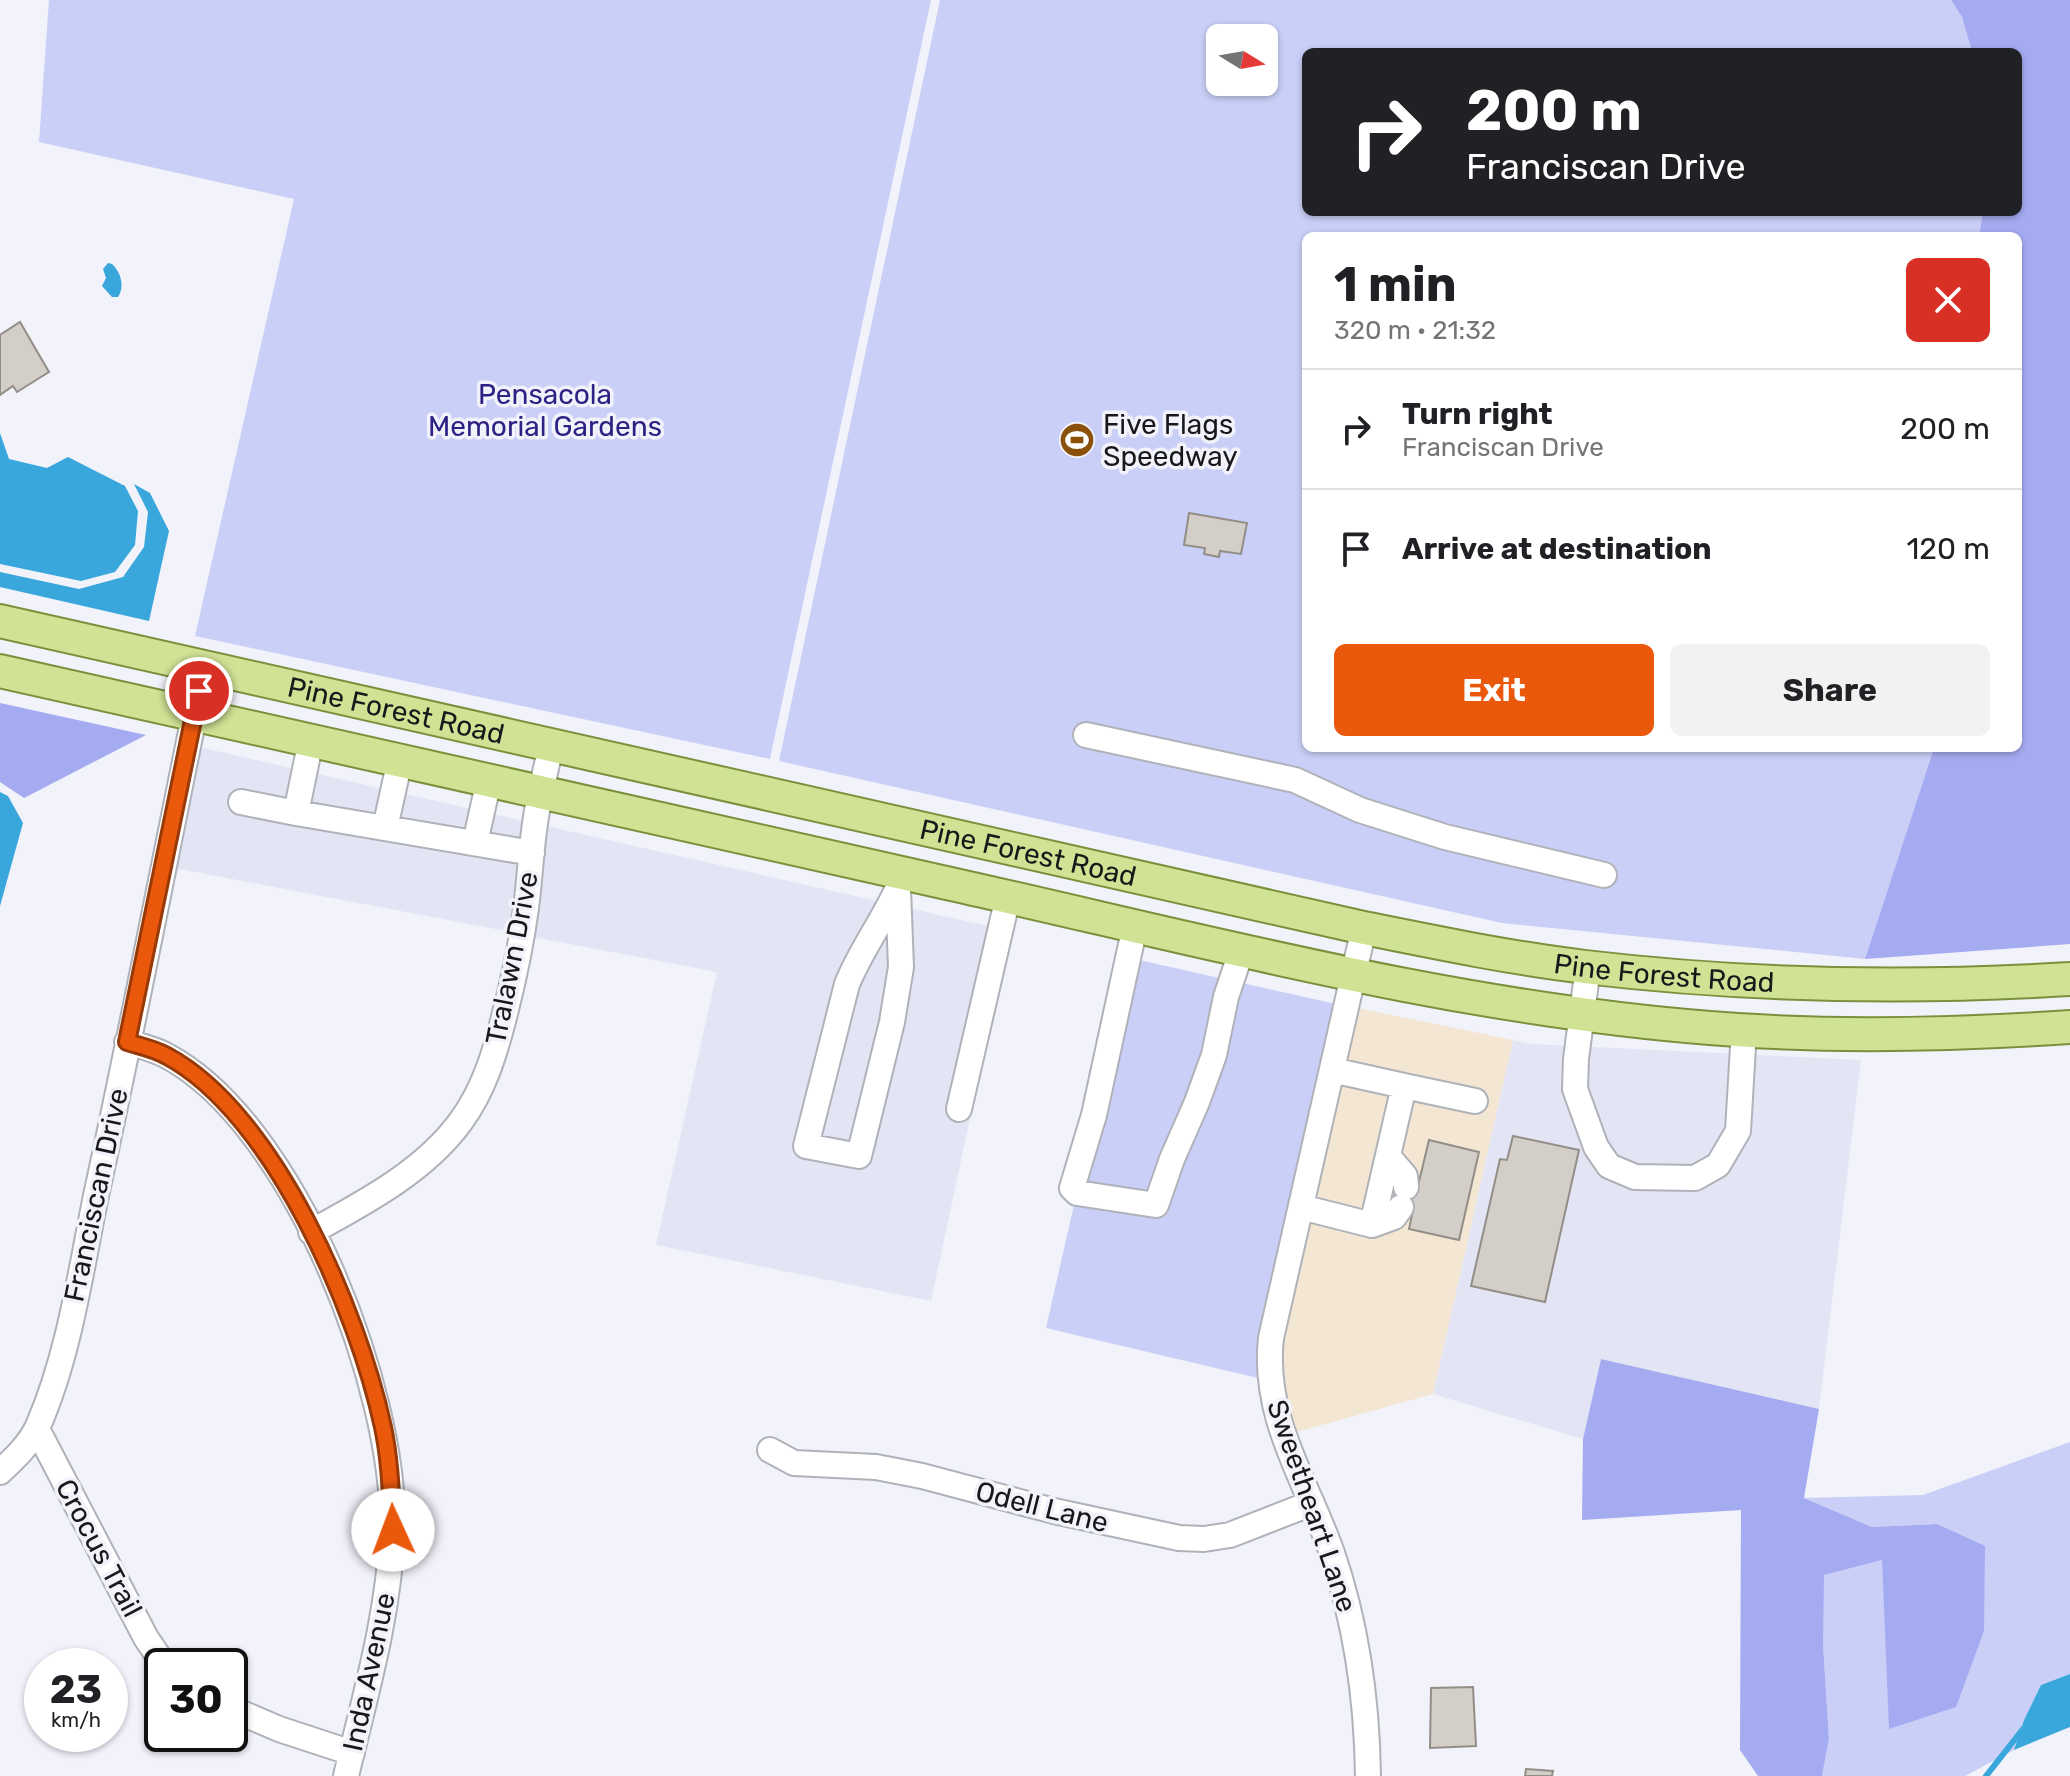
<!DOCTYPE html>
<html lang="en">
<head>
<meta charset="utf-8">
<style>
	:root { --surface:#fff; --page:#f2f2f2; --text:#202124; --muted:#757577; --line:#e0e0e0; --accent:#ea580c }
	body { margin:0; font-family:Rubik,sans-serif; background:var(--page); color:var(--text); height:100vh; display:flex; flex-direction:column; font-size:30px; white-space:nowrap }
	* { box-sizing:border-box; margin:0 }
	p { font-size:26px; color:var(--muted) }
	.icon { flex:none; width:44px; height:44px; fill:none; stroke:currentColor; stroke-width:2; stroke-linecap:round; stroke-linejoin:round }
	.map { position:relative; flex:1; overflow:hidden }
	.panel { position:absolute; left:1302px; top:232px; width:720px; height:520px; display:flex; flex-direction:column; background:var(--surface); border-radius:12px; box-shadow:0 2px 6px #0004 }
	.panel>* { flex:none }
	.banner { position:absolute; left:1302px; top:48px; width:720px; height:168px; border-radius:12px; box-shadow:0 2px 6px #0004; background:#202124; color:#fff; overflow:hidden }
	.needle { width:52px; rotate:101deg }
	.controls { position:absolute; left:1206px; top:24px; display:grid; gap:16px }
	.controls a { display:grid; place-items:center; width:72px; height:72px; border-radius:12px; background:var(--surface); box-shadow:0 2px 6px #0004; font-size:40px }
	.speed { position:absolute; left:24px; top:1648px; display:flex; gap:16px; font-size:40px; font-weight:700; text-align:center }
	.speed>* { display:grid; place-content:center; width:104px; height:104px; border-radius:50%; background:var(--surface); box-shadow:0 2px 6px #0004; line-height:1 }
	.speed small { font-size:20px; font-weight:400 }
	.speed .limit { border:4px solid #111; border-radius:12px; background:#fff; color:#111 }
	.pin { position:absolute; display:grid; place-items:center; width:68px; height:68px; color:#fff; margin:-34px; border:4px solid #fff; border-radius:50%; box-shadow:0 2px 8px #0007 }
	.me { position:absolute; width:88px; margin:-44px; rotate:358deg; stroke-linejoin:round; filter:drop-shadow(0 0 6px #0008) }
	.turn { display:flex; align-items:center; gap:28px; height:168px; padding:0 32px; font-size:36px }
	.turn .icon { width:104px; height:104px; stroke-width:2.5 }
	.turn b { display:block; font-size:56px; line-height:68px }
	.round { display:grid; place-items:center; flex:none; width:84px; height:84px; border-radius:12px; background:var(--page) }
	.head { display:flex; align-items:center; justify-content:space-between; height:136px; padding:0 32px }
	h1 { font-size:48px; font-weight:700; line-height:60px }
	.button { display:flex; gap:16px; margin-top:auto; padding:16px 32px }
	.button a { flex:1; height:92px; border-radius:12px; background:var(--accent); color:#fff; font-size:32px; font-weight:700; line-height:92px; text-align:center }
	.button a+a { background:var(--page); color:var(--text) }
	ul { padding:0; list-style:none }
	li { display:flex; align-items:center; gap:24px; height:120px; padding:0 32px; border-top:2px solid var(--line) }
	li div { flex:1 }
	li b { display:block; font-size:30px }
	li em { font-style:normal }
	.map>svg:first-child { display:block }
</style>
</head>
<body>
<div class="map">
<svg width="2070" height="1776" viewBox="0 0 2070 1776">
	<rect width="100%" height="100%" fill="#f1f2fa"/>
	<path fill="#e3e5f4" d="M199 747 524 821 511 932 174 868Z
		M546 826 1010 931 931 1301 656 1245 717 972 533 937Z
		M1513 1040 1532 1044 1861 1060 1819 1409 1601 1359 1583 1439 1433 1394Z"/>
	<path fill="#f3e7d3" d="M1358 1008 1513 1040 1433 1394 1293 1433 1281 1388 1282 1340Z"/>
	<path fill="#cacff8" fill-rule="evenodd" d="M49 0H931L770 759 195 636 294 199 39 142Z
		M940 0H1951L1962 17 1972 52H1306V212H1983L1979 236H1306V748H1934L1865 959 1502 923 779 761ZM1220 38H1264V82H1220Z
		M1130 958 1336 1004 1260 1336 1258 1378 1046 1328Z
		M2070 1442V1674L2041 1685 2024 1720 2014 1750 1965 1776H1822L1829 1739 1823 1644V1575L1882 1560 1890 1729 1937 1524 1872 1527 1804 1498 1923 1495Z"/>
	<path fill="#a5abf0" d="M1951 0H2070V944L1865 959 1934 748H2018V236H1979L1983 212H2018V52H1972L1962 17Z
		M0 703 146 735 24 798 0 782Z
		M1601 1359 1819 1409 1804 1498 1872 1527 1937 1524 1985 1546 1984 1631 1956 1707 1889 1729 1882 1560 1824 1575 1823 1644 1829 1739 1822 1776H1758L1740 1750 1741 1510 1582 1520 1583 1439Z"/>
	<path fill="#39a7dc" d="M108 263 112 264C121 272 125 287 118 297H112L102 286 106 278 103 269Z
		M0 433 9 459 47 468 68 457 125 486 138 511 135 545 115 572 81 581 0 564Z
		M134 484 150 493 169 531 149 621 0 587V572L79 589 123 577 144 547 148 512Z
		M0 792 8 796 23 823 0 906Z
		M2070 1674V1727L2014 1750 2024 1720 2041 1685Z"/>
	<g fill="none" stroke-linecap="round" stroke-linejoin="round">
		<path stroke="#39a7dc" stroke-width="6" d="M1986 1776 2023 1729"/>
	</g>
	<path fill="#d3cec7" stroke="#928e87" stroke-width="2" d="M20 322 49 372 17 392 13 386 0 395V335Z
		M1189 513 1247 523 1241 554 1220 551 1219 557 1204 554 1205 548 1184 545Z
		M1513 1136 1579 1150 1545 1302 1471 1286 1500 1159 1507 1160Z
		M1429 1140 1479 1152 1459 1240 1409 1229 1413 1210 1390 1205 1394 1184 1417 1190Z
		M1473 1687 1476 1746 1430 1748 1431 1688Z
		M1526 1769 1553 1771 1552 1776H1525Z"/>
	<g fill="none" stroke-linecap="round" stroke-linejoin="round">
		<defs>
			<path id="minor" d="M1086 735 1295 780 1360 810 1445 837 1604 875
				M311 740 296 813 532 853
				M241 802 296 813
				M385 828 400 760
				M475 843 489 780
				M898 889 901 967 892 1022 859 1156 806 1146 847 984C863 945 889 913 904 874
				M1135 926 1094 1115 1072 1188 1077 1193 1156 1205 1172 1159 1197 1102 1214 1055 1226 997 1242 949
				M1364 928 1271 1338C1262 1418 1307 1482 1332 1553 1357 1626 1367 1700 1368 1776
				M1588 967 1576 1059 1575 1089 1596 1147 1609 1166 1635 1177 1695 1178 1718 1165 1738 1131 1744 1030
				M127 1042C140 1046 155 1049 167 1056 295 1124 398 1394 392 1532 389 1615 365 1696 346 1776
				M1404 1086 1475 1101
				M959 1109 1008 897
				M1388 1156 1405 1176 1406 1187
				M1301 1207 1372 1225 1404 1086 1332 1070
				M1372 1225 1394 1217 1401 1207
				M311 1232C364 1203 425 1171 461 1121 483 1091 494 1056 503 1021 513 983 521 946 526 908 530 878 531 847 536 817 540 793 546 769 551 746
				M37 1429 146 1638 165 1666
				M770 1450 794 1463 876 1467 922 1476 1054 1511 1179 1538 1204 1539 1230 1535 1312 1503
				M0 1472C15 1458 30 1444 38 1426 70 1353 81 1268 97 1191 135 1017 168 842 204 668
				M230 1708 279 1729 352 1753"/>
			<g id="major">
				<path id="s1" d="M0 621 1364 928C1438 943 1511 958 1585 967 1747 986 1908 989 2070 979"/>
				<path d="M0 671C317 742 634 813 951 884 1202 940 1453 1008 1710 1028 1830 1038 1950 1035 2070 1027"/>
			</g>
		</defs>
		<use href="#minor" stroke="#b0b2b9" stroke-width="28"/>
		<use href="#major" stroke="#7b903c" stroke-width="36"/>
		<use href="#minor" stroke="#fff" stroke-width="24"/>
		<use href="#major" stroke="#d0e395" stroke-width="32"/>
	</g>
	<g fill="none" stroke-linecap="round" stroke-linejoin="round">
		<defs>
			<path id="route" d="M199 691 127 1042C140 1046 155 1049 167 1056 275 1114 358 1312 383 1427 390 1460 391 1495 393 1530"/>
		</defs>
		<use href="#route" stroke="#983908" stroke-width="20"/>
		<use href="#route" stroke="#ea580c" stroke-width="14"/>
	</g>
	<defs>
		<symbol id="stadium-disc" viewBox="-11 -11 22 22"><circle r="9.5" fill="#8b500a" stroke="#f1f2fa"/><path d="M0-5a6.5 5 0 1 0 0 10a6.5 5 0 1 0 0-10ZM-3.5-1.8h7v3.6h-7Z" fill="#fff"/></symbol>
	</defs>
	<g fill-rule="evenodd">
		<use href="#stadium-disc" x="1057" y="420" width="40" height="40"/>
	</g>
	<g text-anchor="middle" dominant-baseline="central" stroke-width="7" stroke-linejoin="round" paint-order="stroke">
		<g font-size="28" fill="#2d2183" stroke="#f1f2fa">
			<text x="545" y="394">Pensacola<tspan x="545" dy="32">Memorial Gardens</tspan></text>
		</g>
		<g font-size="28" fill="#18181b" stroke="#f1f2fa" text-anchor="start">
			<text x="1103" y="424">Five Flags<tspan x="1103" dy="32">Speedway</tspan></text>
		</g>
		<g font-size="28" fill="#18181b" stroke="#f1f2fa">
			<text stroke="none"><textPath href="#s1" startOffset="406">Pine Forest Road</textPath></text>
			<text stroke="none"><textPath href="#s1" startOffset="1054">Pine Forest Road</textPath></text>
			<text transform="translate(512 958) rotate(-79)">Tralawn Drive</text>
			<text stroke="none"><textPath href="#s1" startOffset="1702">Pine Forest Road</textPath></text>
			<text transform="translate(96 1195) rotate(-78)">Franciscan Drive</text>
			<text transform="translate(1312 1506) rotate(71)">Sweetheart Lane</text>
			<text transform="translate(1042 1507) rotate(14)">Odell Lane</text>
			<text transform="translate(99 1548) rotate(62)">Crocus Trail</text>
			<text transform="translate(369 1672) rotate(-78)">Inda Avenue</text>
		</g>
	</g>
</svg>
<div class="controls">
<a><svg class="needle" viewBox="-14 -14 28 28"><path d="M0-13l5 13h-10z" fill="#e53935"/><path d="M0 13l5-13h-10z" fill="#757577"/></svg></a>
</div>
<div class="speed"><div>23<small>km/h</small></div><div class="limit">30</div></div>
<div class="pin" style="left:199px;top:691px;background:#d93025"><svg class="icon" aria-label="arrive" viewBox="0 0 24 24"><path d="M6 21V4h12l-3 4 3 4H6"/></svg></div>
<svg class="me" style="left:393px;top:1530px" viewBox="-20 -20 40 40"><circle r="19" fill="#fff"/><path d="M0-13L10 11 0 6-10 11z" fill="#ea580c"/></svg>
<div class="banner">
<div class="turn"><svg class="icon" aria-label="right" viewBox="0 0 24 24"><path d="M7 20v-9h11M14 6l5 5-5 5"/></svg><div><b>200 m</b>Franciscan Drive</div></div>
</div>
<section class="panel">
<div class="head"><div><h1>1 min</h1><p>320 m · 21:32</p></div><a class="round" style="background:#d93025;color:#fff"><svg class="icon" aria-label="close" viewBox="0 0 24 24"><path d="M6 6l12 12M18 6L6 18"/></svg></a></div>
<ul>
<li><svg class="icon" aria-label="right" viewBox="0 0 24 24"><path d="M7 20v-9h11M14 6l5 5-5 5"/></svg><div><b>Turn right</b><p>Franciscan Drive</p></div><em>200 m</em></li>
<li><svg class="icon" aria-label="arrive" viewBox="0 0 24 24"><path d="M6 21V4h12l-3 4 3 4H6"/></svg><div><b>Arrive at destination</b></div><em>120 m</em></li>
</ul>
<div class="button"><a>Exit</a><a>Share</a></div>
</section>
</div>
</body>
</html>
